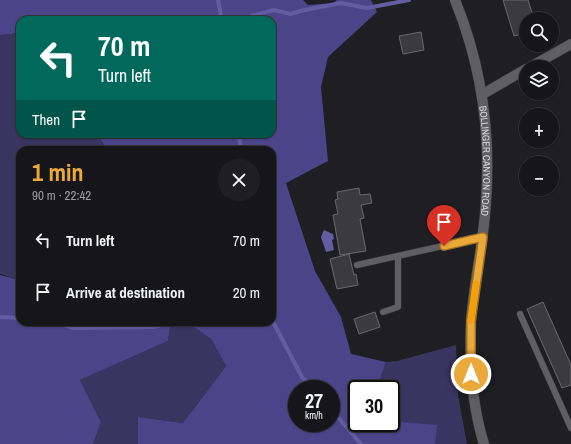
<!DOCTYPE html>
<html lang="en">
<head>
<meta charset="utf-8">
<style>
	:root { --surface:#16161a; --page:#1f1f23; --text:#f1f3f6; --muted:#9e9fa2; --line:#353539; --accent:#eba93a }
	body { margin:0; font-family:"Archivo Narrow",sans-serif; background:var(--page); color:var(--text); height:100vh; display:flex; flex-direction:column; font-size:15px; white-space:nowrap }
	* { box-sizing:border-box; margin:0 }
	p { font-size:13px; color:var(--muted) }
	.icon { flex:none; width:22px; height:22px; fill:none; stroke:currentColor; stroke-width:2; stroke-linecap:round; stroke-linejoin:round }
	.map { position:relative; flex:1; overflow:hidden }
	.panel { position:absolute; left:16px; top:146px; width:260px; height:180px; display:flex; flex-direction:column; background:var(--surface); border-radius:12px; box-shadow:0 1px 3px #0004,0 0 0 1px var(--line) }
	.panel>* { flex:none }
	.banner { position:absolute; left:16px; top:16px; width:260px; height:122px; border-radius:12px; box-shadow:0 1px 3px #0004,0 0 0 1px var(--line); background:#00695c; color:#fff; overflow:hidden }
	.tools { position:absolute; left:519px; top:12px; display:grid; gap:8px }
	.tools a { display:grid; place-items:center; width:40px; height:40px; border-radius:50%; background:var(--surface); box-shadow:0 1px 3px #0004,0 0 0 1px var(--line); font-size:20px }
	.speed { position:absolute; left:288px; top:380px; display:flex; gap:8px; font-size:20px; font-weight:700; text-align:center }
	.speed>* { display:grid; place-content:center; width:52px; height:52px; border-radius:50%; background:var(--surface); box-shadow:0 1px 3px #0004,0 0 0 1px var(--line); line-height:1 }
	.speed small { font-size:10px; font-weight:400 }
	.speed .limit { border:2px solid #111; border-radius:6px; background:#fff; color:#111 }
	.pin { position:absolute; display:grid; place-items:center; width:34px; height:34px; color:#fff; margin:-41px -17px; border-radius:50% 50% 50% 0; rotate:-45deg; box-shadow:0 0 4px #0007 }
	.pin .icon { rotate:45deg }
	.me { position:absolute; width:44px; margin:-22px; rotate:0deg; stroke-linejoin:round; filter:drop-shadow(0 0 3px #0008) }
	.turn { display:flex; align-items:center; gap:14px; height:84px; padding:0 16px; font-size:18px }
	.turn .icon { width:52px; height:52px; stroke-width:2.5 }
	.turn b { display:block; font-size:28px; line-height:34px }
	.then { display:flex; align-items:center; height:38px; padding:0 16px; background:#0003; gap:8px; font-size:15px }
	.round { display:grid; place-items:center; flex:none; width:42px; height:42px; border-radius:21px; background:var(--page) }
	.summary { display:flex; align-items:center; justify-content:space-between; height:68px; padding:0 16px }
	h1 { font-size:24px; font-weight:700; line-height:30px; color:var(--accent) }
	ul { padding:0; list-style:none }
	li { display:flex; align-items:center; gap:12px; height:52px; padding:0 16px }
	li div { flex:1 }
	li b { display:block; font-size:15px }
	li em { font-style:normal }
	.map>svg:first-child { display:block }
</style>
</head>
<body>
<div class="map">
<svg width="571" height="444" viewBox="0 0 571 444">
	<rect width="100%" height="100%" fill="#1e1e23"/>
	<path fill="#393560" d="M20 33V134H97L104 145 111 150H20V280L0 274V35Z
		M171 322H187L211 339 226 366 183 423 138 417V444H93L101 422 80 380 168 341Z
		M456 345 458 395 467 444H409L411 423 391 421V389H377L386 362 397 361Z"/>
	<path fill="#4c4488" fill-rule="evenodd" d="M0 0H303L308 5 333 3 337 0H371L377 12 328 57 321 87 328 161 286 183 315 271 341 317 351 354 386 362 377 389H357V423H391V421L437 425 435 444H138V417L183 423 226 366 211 339 187 322H272V150H111L104 145 97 134H272V20H20V33L0 35ZM297 389H331V423H297Z
		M0 275 20 280V322H171L168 341 80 380 101 422 93 444H0Z"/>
	<path fill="#635ca3" d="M324 230 333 234 334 239 332 240 334 250 326 252 321 237Z"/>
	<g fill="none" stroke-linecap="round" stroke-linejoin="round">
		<path stroke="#635ca3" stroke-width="4" d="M218 0 222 20
			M245 20 251 16 274 10 291 14 300 11 341 3 367 8 409 0
			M239 134 241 150
			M0 317 20 318
			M272 320 302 377 313 389
			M53 322 74 328 154 327 172 322
			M331 409 361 444"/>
	</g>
	<path fill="#3b3b3f" stroke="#68686e" d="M503 0H528L534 19H526V33L514 36Z
		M421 32 424 50 403 54 399 36Z
		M359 188 360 195 370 194 372 203 361 205 364 218 360 219 366 251 340 255 333 215 338 214 335 200 338 199 337 192Z
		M349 254 354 275 356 274 358 285 337 289 330 259Z
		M543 302 571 365V385L562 388 527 309Z
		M375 312 380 327 359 334 354 319Z"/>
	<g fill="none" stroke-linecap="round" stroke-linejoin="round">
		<defs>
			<path id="service" d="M357 265 483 237
				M383 312 398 307V256
				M520 314 571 428"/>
			<g id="minor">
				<path id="s1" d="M455 0C481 64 491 132 486 201 484 242 474 281 471 321 469 362 472 405 484 444"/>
				<path d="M530 67 571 44"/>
				<path d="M483 94 526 69"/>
			</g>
		</defs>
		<use href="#service" stroke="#3a3a3e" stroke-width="7"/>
		<use href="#minor" stroke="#3a3a3e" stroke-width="11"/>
		<use href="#service" stroke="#5e5e63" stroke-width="6"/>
		<use href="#minor" stroke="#5e5e63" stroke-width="10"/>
	</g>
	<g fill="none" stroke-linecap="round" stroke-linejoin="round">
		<defs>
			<path id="route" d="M444 246 483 237 471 321V374"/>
		</defs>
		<use href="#route" stroke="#996e26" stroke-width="10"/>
		<use href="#route" stroke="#eba93a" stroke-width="7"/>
		<path stroke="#f59e0b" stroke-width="7" d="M471 320 476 284"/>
	</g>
	<g text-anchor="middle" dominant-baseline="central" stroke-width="4" stroke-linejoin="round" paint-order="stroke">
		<g font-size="10" fill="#d8d8db" stroke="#1e1e23">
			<text stroke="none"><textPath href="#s1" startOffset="165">BOLLINGER CANYON ROAD</textPath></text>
		</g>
	</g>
</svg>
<div class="tools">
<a><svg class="icon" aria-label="search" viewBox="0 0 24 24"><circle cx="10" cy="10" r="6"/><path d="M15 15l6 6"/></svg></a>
<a><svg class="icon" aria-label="layers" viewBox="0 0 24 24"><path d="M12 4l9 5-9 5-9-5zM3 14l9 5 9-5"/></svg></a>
<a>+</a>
<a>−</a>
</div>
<div class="speed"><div>27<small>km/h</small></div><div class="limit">30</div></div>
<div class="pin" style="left:444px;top:246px;background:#d93025"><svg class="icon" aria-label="arrive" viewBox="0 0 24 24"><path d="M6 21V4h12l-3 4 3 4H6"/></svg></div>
<svg class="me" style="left:471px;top:374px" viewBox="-20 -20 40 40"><circle r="17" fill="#eba93a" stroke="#fff" stroke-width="3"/><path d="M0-11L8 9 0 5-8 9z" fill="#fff"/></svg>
<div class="banner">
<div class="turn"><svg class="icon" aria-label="left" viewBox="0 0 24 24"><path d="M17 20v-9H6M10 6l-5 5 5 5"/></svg><div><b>70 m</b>Turn left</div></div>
<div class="then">Then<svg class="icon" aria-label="arrive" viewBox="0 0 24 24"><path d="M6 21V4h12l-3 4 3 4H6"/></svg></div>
</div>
<section class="panel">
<div class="summary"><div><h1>1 min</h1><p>90 m · 22:42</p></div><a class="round"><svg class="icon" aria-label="close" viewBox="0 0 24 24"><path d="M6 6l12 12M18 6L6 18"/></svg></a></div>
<ul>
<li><svg class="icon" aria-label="left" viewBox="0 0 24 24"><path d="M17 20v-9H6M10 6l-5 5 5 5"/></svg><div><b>Turn left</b></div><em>70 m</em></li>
<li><svg class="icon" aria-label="arrive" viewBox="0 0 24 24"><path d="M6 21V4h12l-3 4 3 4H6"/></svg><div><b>Arrive at destination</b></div><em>20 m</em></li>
</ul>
</section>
</div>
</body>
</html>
